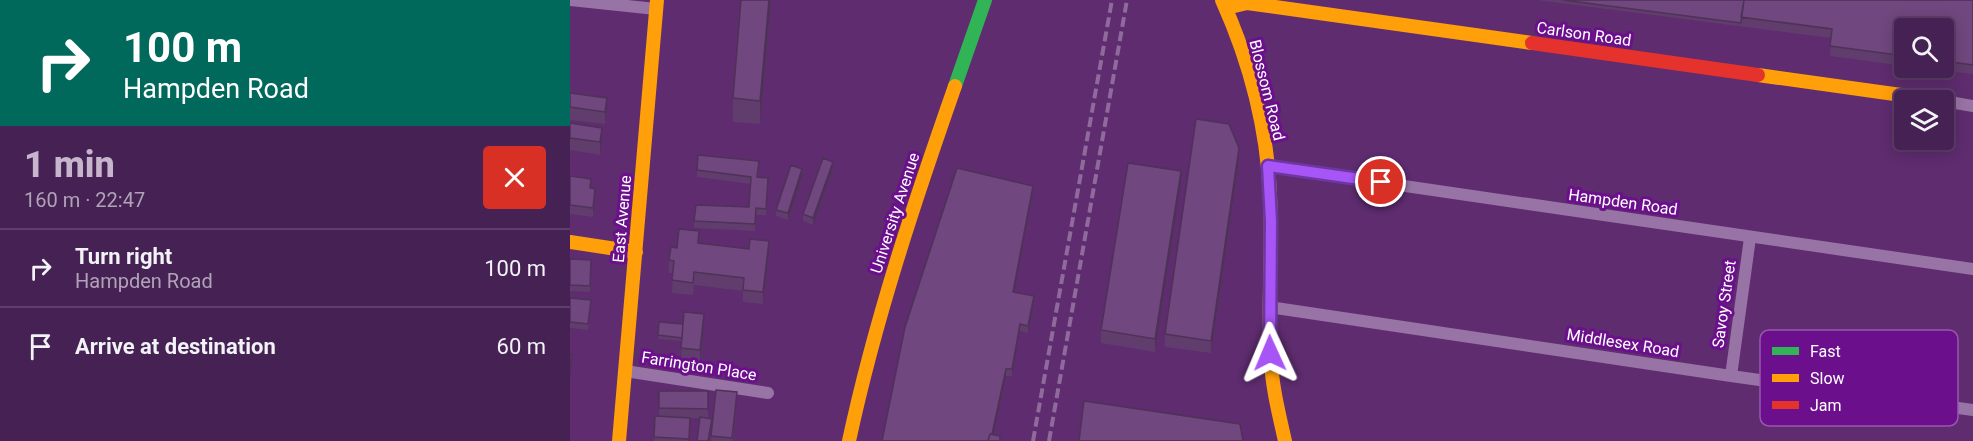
<!DOCTYPE html>
<html lang="en">
<head>
<meta charset="utf-8">
<style>
	:root { --surface:#462153; --page:#502e5d; --text:#f1f3f6; --muted:#b0a3b8; --line:#5e3e6a; --accent:#c7b5cd }
	body { margin:0; font-family:Roboto,sans-serif; background:var(--page); color:var(--text); height:100vh; display:flex; flex-direction:column; font-size:22px; white-space:nowrap }
	* { box-sizing:border-box; margin:0 }
	p { font-size:20px; color:var(--muted) }
	.icon { flex:none; width:33px; height:33px; fill:none; stroke:currentColor; stroke-width:2; stroke-linecap:round; stroke-linejoin:round }
	.map { position:relative; flex:1; overflow:hidden }
	.sheet { display:flex; flex-direction:column; background:var(--surface); width:570px }
	.sheet>* { flex:none }
	.top-card { background:#00695c; color:#fff; overflow:hidden }
	.tools { position:absolute; left:1324px; top:18px; display:grid; gap:12px }
	.tools a { display:grid; place-items:center; width:60px; height:60px; border-radius:6px; background:var(--surface); box-shadow:0 3px 15px #0003,0 0 0 2px var(--line); font-size:30px }
	.pin { position:absolute; display:grid; place-items:center; width:51px; height:51px; color:#fff; margin:-26px; border:3px solid #fff; border-radius:50%; box-shadow:0 2px 6px #0007 }
	.me { position:absolute; width:66px; margin:-33px; rotate:359deg; stroke-linejoin:round; filter:drop-shadow(0 0 4px #0008) }
	.turn { display:flex; align-items:center; gap:21px; height:126px; padding:0 24px; font-size:27px }
	.turn .icon { width:78px; height:78px; stroke-width:2.5 }
	.turn b { display:block; font-size:42px; line-height:51px }
	.round { display:grid; place-items:center; flex:none; width:63px; height:63px; border-radius:6px; background:var(--page) }
	.headline { display:flex; align-items:center; justify-content:space-between; height:102px; padding:0 24px }
	h1 { font-size:36px; font-weight:800; line-height:45px; color:var(--accent) }
	ul { padding:0; list-style:none }
	li { display:flex; align-items:center; gap:18px; height:78px; padding:0 24px; border-top:2px solid var(--line) }
	li div { flex:1 }
	li b { display:block; font-size:22px }
	li em { font-style:normal }
	main { display:flex; flex:1; min-height:0 }
	.map>svg:first-child { display:block }
</style>
</head>
<body>
<main>
<section class="sheet">
<div class="top-card">
<div class="turn"><svg class="icon" aria-label="right" viewBox="0 0 24 24"><path d="M7 20v-9h11M14 6l5 5-5 5"/></svg><div><b>100 m</b>Hampden Road</div></div>
</div>
<div class="headline"><div><h1>1 min</h1><p>160 m · 22:47</p></div><a class="round" style="background:#d93025;color:#fff"><svg class="icon" aria-label="close" viewBox="0 0 24 24"><path d="M6 6l12 12M18 6L6 18"/></svg></a></div>
<ul>
<li><svg class="icon" aria-label="right" viewBox="0 0 24 24"><path d="M7 20v-9h11M14 6l5 5-5 5"/></svg><div><b>Turn right</b><p>Hampden Road</p></div><em>100 m</em></li>
<li><svg class="icon" aria-label="arrive" viewBox="0 0 24 24"><path d="M6 21V4h12l-3 4 3 4H6"/></svg><div><b>Arrive at destination</b></div><em>60 m</em></li>
</ul>
</section>
<div class="map">
<svg width="1403" height="441" viewBox="0 0 1403 441">
	<rect width="100%" height="100%" fill="#5e2c6f"/>
	<g fill="none" stroke-linecap="round" stroke-linejoin="round">
		<path stroke="#9873a5" stroke-width="12" d="M0 0 86 9
			M1374 101 1403 106
			M698 166 1403 269
			M699 307 1161 376 1403 410
			M55 371 198 393
			M1161 376 1180 238"/>
		<path stroke="#30b455" stroke-width="14" d="M385 86 415 0"/>
		<path stroke="#ff9f0a" stroke-width="14" d="M652 0C680 62 697 127 700 195 703 250 697 305 701 360 702 387 709 414 715 441
			M656 8 677 3 962 43
			M1188 75 1367 100
			M0 242 66 252
			M49 441 87 0
			M279 441C305 320 344 203 385 86"/>
		<path stroke="#e5322d" stroke-width="14" d="M962 43 1188 75"/>
		<path stroke="#8f6b9c" stroke-width="4" stroke-dasharray="10 4.5" stroke-linecap="butt" d="M463 441 542 0
			M479 441 557 0"/>
	</g>
	<path fill="#603d6c" d="M171 0H201L190 124 163 122V98Z
		M967 0H1403V74L1350 68H1374V28H1335V66L1260 56 1261 38Z
		M0 93 37 110 35 124 0 120Z
		M0 123 32 140 30 155 0 150Z
		M669 160 641 353 595 347V334Z
		M189 168 188 177 198 185 196 215H186L185 231 124 228V221L179 207 181 184 127 177V170Z
		M263 168 243 225 233 221V214Z
		M0 176 21 189 25 199 23 217 0 214Z
		M232 176 218 220 206 216V210Z
		M611 184 585 352 531 343V330Z
		M463 192 444 292 464 302 458 333 450 331 442 376H436L423 434 430 441H312Z
		M129 243 199 253 193 304 173 302V291L124 285 123 295 102 293 103 273H99V260L107 248Z
		M0 259 21 260 20 292 0 291Z
		M0 298 21 306 18 330 0 328Z
		M89 322 134 326 130 362 111 360 112 341 88 339Z
		M89 391H138V418L142 425 139 441H127L130 418H120L119 441H84L85 416H89Z
		M167 401 163 441H141V436Z"/>
	<path fill="#4e3258" d="M199 0H201L190 124V101Z
		M37 98V110L35 124V112Z
		M32 128V140L30 155V142Z
		M669 148V160L641 353V341Z
		M263 162V168L243 225V218Z
		M232 169V176L218 220V213Z
		M611 171V184L585 352V339Z
		M463 186V192L443 298V292Z
		M25 189V199L23 217V208Z
		M199 241V253L193 304V292Z
		M464 296V302L458 333V326Z
		M134 314V326L130 362V350Z
		M450 324V331L442 376V369Z
		M436 369V376L422 441H420Z
		M167 392V401L162 441V438Z"/>
	<path fill="#70477e" stroke="#4e3258" stroke-width="1.5" d="M171 0H199L190 101 163 98Z
		M993 0H1174L1171 23Z
		M1174 0H1403V65L1374 61V28H1335V56L1260 46 1262 29 1171 17Z
		M0 93 37 98 35 112 0 107Z
		M626 119 659 124 669 148 641 341 595 334Z
		M0 123 32 128 30 142 0 138Z
		M128 155 189 161 187 177 198 178 196 209 186 208 185 224 124 221 126 205 179 207 181 177 127 170Z
		M253 158 263 162 243 218 233 214Z
		M558 163 611 171 585 339 531 330Z
		M221 165 232 169 218 213 206 210Z
		M387 168 463 186 443 292 464 296 458 326 450 324 442 369H436L422 434H420L418 441H312L335 327Z
		M0 176 21 179 20 188 25 189 23 208 0 205Z
		M109 229 129 231 128 243 179 249 180 239 199 241 193 292 173 290 174 278 124 272 123 283 102 280 104 261 99 260 101 247 107 248Z
		M0 259 21 260 20 286 0 285Z
		M0 298 21 300 18 324 0 322Z
		M114 312 134 314 130 350 111 348Z
		M89 322 113 324 112 338 88 335Z
		M0 354 2 355 0 376Z
		M146 390 167 392 162 438 141 436Z
		M89 391H138V409L89 408Z
		M514 401 670 424 673 441H509Z
		M85 416 120 418 119 439 84 437Z
		M130 417 142 419 138 441H127Z
		M420 434 430 436V441H418Z"/>
	<g fill="none" stroke-linecap="round" stroke-linejoin="round">
		<defs>
			<path id="route" d="M700 353 701 221 698 166 811 182"/>
		</defs>
		<use href="#route" stroke="#6d37a1" stroke-width="15"/>
		<use href="#route" stroke="#a855f7" stroke-width="10"/>
	</g>
	<g text-anchor="middle" dominant-baseline="central" stroke-width="6" stroke-linejoin="round" paint-order="stroke">
		<g font-size="16" fill="#fff" stroke="#6c0f8c">
			<text transform="translate(1014 34) rotate(8)">Carlson Road</text>
			<text transform="translate(697 90) rotate(76)">Blossom Road</text>
			<text transform="translate(1053 202) rotate(8)">Hampden Road</text>
			<text transform="translate(325 213) rotate(-72)">University Avenue</text>
			<text transform="translate(52 219) rotate(-85)">East Avenue</text>
			<text transform="translate(1154 304) rotate(-82)">Savoy Street</text>
			<text transform="translate(1053 343) rotate(9)">Middlesex Road</text>
			<text transform="translate(129 366) rotate(9)">Farrington Place</text>
		</g>
	</g>
	<rect x="1190" y="330" width="198" height="96" rx="9" fill="#6c0f8c" stroke="#9857ae" stroke-width="1.5"/>
	<rect x="1202" y="347" width="27" height="8" fill="#30b455"/>
	<rect x="1202" y="374" width="27" height="8" fill="#ff9f0a"/>
	<rect x="1202" y="401" width="27" height="8" fill="#e5322d"/>
	<g font-size="16" fill="#fff">
		<text x="1240" y="357">Fast</text>
		<text x="1240" y="384">Slow</text>
		<text x="1240" y="411">Jam</text>
	</g>
</svg>
<div class="tools">
<a><svg class="icon" aria-label="search" viewBox="0 0 24 24"><circle cx="10" cy="10" r="6"/><path d="M15 15l6 6"/></svg></a>
<a><svg class="icon" aria-label="layers" viewBox="0 0 24 24"><path d="M12 4l9 5-9 5-9-5zM3 14l9 5 9-5"/></svg></a>
</div>
<div class="pin" style="left:811px;top:182px;background:#d93025"><svg class="icon" aria-label="arrive" viewBox="0 0 24 24"><path d="M6 21V4h12l-3 4 3 4H6"/></svg></div>
<svg class="me" style="left:700px;top:353px" viewBox="-20 -20 40 40"><path d="M0-17L14 15 0 8-14 15z" fill="#a855f7" stroke="#fff" stroke-width="4"/></svg>
</div>
</main>
</body>
</html>
